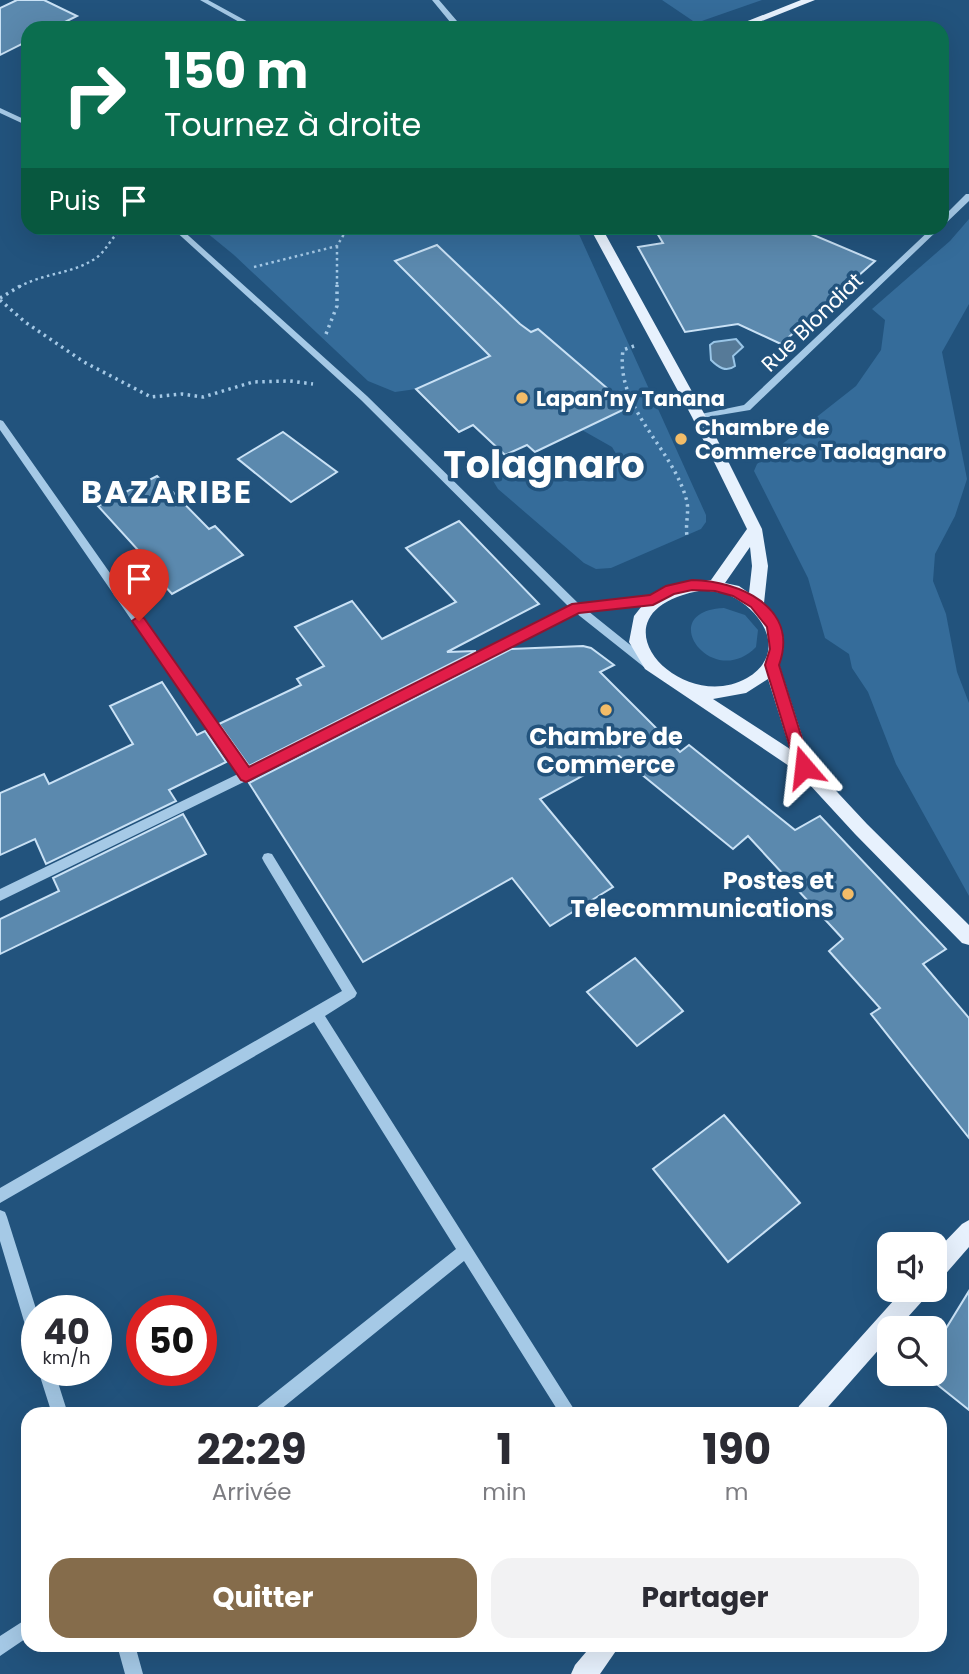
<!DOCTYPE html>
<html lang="fr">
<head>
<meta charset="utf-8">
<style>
	:root { --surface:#fff; --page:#f2f2f3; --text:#2b2b33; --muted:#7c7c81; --accent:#856c4b }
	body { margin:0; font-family:Poppins,sans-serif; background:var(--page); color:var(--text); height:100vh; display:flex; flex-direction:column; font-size:26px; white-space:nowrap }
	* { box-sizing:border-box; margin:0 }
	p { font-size:23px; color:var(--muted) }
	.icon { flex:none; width:38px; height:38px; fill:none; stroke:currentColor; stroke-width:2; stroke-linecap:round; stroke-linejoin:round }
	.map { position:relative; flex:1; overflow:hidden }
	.side { position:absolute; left:21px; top:1407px; width:926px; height:245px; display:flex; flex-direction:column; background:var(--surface); border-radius:21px; box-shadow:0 7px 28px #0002 }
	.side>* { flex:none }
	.top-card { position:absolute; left:21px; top:21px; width:928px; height:214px; border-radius:21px; box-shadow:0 7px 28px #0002; background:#0b6e4f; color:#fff; overflow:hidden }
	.tools { position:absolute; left:877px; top:1232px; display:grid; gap:14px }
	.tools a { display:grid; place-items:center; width:70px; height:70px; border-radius:14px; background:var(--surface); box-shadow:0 7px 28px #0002; font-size:35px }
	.speed { position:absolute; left:21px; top:1295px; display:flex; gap:14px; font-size:35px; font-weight:700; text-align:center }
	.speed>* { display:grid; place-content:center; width:91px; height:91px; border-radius:50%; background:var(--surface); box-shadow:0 7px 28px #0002; line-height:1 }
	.speed small { font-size:18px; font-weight:400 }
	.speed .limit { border:10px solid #d22; background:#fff; color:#111 }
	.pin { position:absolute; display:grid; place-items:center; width:60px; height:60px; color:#fff; margin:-72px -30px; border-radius:50% 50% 50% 0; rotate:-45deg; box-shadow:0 0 7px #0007 }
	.pin .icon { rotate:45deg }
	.me { position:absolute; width:77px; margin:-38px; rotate:343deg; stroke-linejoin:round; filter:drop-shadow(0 0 5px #0008) }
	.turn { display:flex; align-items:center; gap:24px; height:147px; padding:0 28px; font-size:32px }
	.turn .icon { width:91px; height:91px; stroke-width:2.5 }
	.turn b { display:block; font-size:49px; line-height:60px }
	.then { display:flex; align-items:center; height:66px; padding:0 28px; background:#0003; gap:14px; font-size:26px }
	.eta { display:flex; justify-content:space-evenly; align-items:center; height:119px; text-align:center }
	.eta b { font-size:42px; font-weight:700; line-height:49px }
	.button { display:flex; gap:14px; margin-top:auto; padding:14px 28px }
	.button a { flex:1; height:80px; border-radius:21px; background:var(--accent); color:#fff; font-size:28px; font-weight:700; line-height:80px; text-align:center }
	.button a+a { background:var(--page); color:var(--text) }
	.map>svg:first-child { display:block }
</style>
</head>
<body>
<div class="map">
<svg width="969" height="1674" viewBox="0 0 969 1674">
	<rect width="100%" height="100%" fill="#22537d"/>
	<path fill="#356c9a" d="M662 0H762L696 23Z
		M969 219V304L942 352 967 479 955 516 935 554 933 581 946 614 957 672 969 703V896L896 764 868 692 852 668 849 654 825 638 808 578 754 471 757 464 856 386 881 350 885 320 872 309 950 241Z
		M201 228H574L578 232 706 515V522L701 529 611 568 596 569 584 563 498 489 492 479 505 475C536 475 611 497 618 457L612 447 582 430 628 407 538 329 531 332 521 324 501 333 515 345 416 389 395 392 368 381 234 255Z
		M724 608 745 615 758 630 756 647C712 692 653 611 724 608Z"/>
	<path fill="#567a98" stroke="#99c5e7" stroke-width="2" d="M736 339 743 347 733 356 735 366C726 373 718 367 711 360L710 345 714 342Z"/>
	<path fill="#5b89ae" stroke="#c9e1f5" stroke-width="2" d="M17 0H44L77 16 53 28H28V41L0 55V8Z
		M654 228H797L875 261 781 344 738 324 685 332 638 247 663 243Z
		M437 245 520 324 531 332 538 329 629 407 535 452 527 445 505 455 473 425 459 432 416 389 490 356 395 261Z
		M283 432 337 472 291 502 238 459Z
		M157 476 209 529 215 526 243 555 172 594 144 563 148 561 98 506Z
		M459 521 539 604 447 652 476 651 249 766 219 724 301 685 297 679 324 666 295 627 352 601 382 639 456 602 406 548Z
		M583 646 591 648 614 665 600 672 680 752 689 745 795 830 820 816 946 949 923 964 969 1018V1138L871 1014 880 1008 829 951 843 939 748 836 733 849 619 756 540 799 613 887 550 926 512 878 363 962 249 783 511 649Z
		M162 682 197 735 205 731 226 762 169 790 176 801 46 864 35 839 0 855V793L44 774 49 784 133 744 110 706Z
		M183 814 206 854 0 954V919L59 891 53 878Z
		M635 958 683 1011 637 1046 587 992Z
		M724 1115 800 1203 728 1262 653 1169Z
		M969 1291V1410L934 1382V1348Z"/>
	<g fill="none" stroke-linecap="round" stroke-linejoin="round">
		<path stroke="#a5c9e6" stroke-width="2.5" stroke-dasharray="2.5 3.5" stroke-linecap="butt" d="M337 246V287
			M254 267 337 246 344 234 410 228
			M19 287C43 273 73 274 96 258 109 249 112 232 127 228"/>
		<path stroke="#a5c9e6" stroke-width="3.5" stroke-dasharray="2.5 4.5" stroke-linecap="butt" d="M0 298 22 285
			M0 300 25 322 84 362 151 397 182 394 203 397 253 382 290 381 313 384
			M326 334 337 306V285
			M634 346 623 350C615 408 671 446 686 498 690 510 685 523 687 536"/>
		<path fill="#a5c9e6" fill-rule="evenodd" d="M200 0H208L259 28H250Z
			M432 0H439L463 28H455Z
			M0 108 28 121V126L0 113Z
			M966 194H969V201L945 224H942V218Z
			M172 228H180L367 396 579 604 657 597 658 600 657 603 653 604 588 611 654 664 648 668 644 667 576 613 250 779 0 901V889L238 774 0 430V420L3 421 248 769 569 607 361 400Z
			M932 228H940L750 410 696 419V415L744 405Z
			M268 853 272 854 357 993 355 997 325 1016 577 1414H560L464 1261 275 1414H254L256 1408 456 1249 314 1022 0 1203V1188L342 991 264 862 262 858 264 854Z
			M0 1210 5 1212 7 1217 37 1312V1346L32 1343 29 1338 0 1241Z
			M38 1370H54L68 1414H52Z
			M28 1618V1637L0 1656V1636Z
			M117 1645H135L143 1674H125Z"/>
		<path fill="#e7f1fd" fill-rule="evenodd" d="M801 0H815L744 28H730Z
			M590 228H602L706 417 762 529 768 566 764 603C782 619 789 641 779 664L811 764 867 824 969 925V945L962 943 855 834 798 772 645 669 629 642 634 616 649 597 671 585 711 580 747 529 692 417ZM750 547 752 566 749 593 739 586 725 583ZM704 590C713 592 723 592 731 596 764 612 788 654 747 678 679 717 582 610 704 590ZM768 679 790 749 713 699 746 693Z
			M969 1220V1247L942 1278 934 1281V1253L962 1224Z
			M903 1290H928L925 1298 898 1328H889V1338L822 1414H796L799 1406Z
			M592 1645H620L600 1674H571L575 1665Z"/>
	</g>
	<path fill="#e11d48" stroke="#92132f" stroke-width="2" d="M692 580C739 581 800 607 779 665L811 767 809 771 804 773 796 767 765 665 770 649 767 627 751 607 733 596 715 591 692 590 674 594 653 605 579 613 246 782 241 780 132 621 139 616 144 618 249 767 572 604 650 595 666 586Z"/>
	<g fill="#f2bc68" stroke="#22537d" stroke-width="2.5">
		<circle cx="522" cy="398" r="7"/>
		<circle cx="681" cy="439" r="7"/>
		<circle cx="606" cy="710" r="7"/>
		<circle cx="848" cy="894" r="7"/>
	</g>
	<g text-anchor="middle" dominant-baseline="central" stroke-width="7" stroke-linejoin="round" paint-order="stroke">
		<g font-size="21" fill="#fff" stroke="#22537d">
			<text transform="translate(812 322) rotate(-44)">Rue Blondiat</text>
		</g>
		<g font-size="21" font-weight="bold" fill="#fff" stroke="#22537d" text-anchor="start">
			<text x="536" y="398">Lapan’ny Tanana</text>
			<text x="695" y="427">Chambre de<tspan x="695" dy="24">Commerce Taolagnaro</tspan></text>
		</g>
		<g font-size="24" font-weight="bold" fill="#fff" stroke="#22537d">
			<text x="606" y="736">Chambre de<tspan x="606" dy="28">Commerce</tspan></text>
			<text x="834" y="880" text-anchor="end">Postes et<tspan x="834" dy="28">Telecommunications</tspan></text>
		</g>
		<g font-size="32" font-weight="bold" letter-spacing="2" fill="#fff" stroke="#22537d">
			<text x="167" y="491">BAZARIBE</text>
		</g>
		<g font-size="38" font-weight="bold" fill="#fff" stroke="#22537d">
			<text x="544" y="464">Tolagnaro</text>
		</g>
	</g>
</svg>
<div class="tools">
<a><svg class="icon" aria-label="sound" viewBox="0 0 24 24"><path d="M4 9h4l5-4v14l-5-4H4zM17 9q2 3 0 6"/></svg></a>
<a><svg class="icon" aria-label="search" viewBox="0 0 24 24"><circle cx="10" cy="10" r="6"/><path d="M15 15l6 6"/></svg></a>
</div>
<div class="speed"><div>40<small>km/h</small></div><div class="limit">50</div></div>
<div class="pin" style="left:139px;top:621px;background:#d93025"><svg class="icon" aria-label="arrive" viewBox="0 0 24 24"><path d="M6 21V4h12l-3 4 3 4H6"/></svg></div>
<svg class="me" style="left:804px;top:767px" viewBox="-20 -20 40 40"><path d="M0-17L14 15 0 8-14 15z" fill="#e11d48" stroke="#fff" stroke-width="4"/></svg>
<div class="top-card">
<div class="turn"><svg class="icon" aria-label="right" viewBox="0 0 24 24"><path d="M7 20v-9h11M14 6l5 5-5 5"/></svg><div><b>150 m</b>Tournez à droite</div></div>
<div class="then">Puis<svg class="icon" aria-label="arrive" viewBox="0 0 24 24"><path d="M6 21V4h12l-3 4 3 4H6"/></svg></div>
</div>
<section class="side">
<div class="eta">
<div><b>22:29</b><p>Arrivée</p></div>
<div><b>1</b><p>min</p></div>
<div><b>190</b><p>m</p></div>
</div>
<div class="button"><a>Quitter</a><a>Partager</a></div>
</section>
</div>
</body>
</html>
